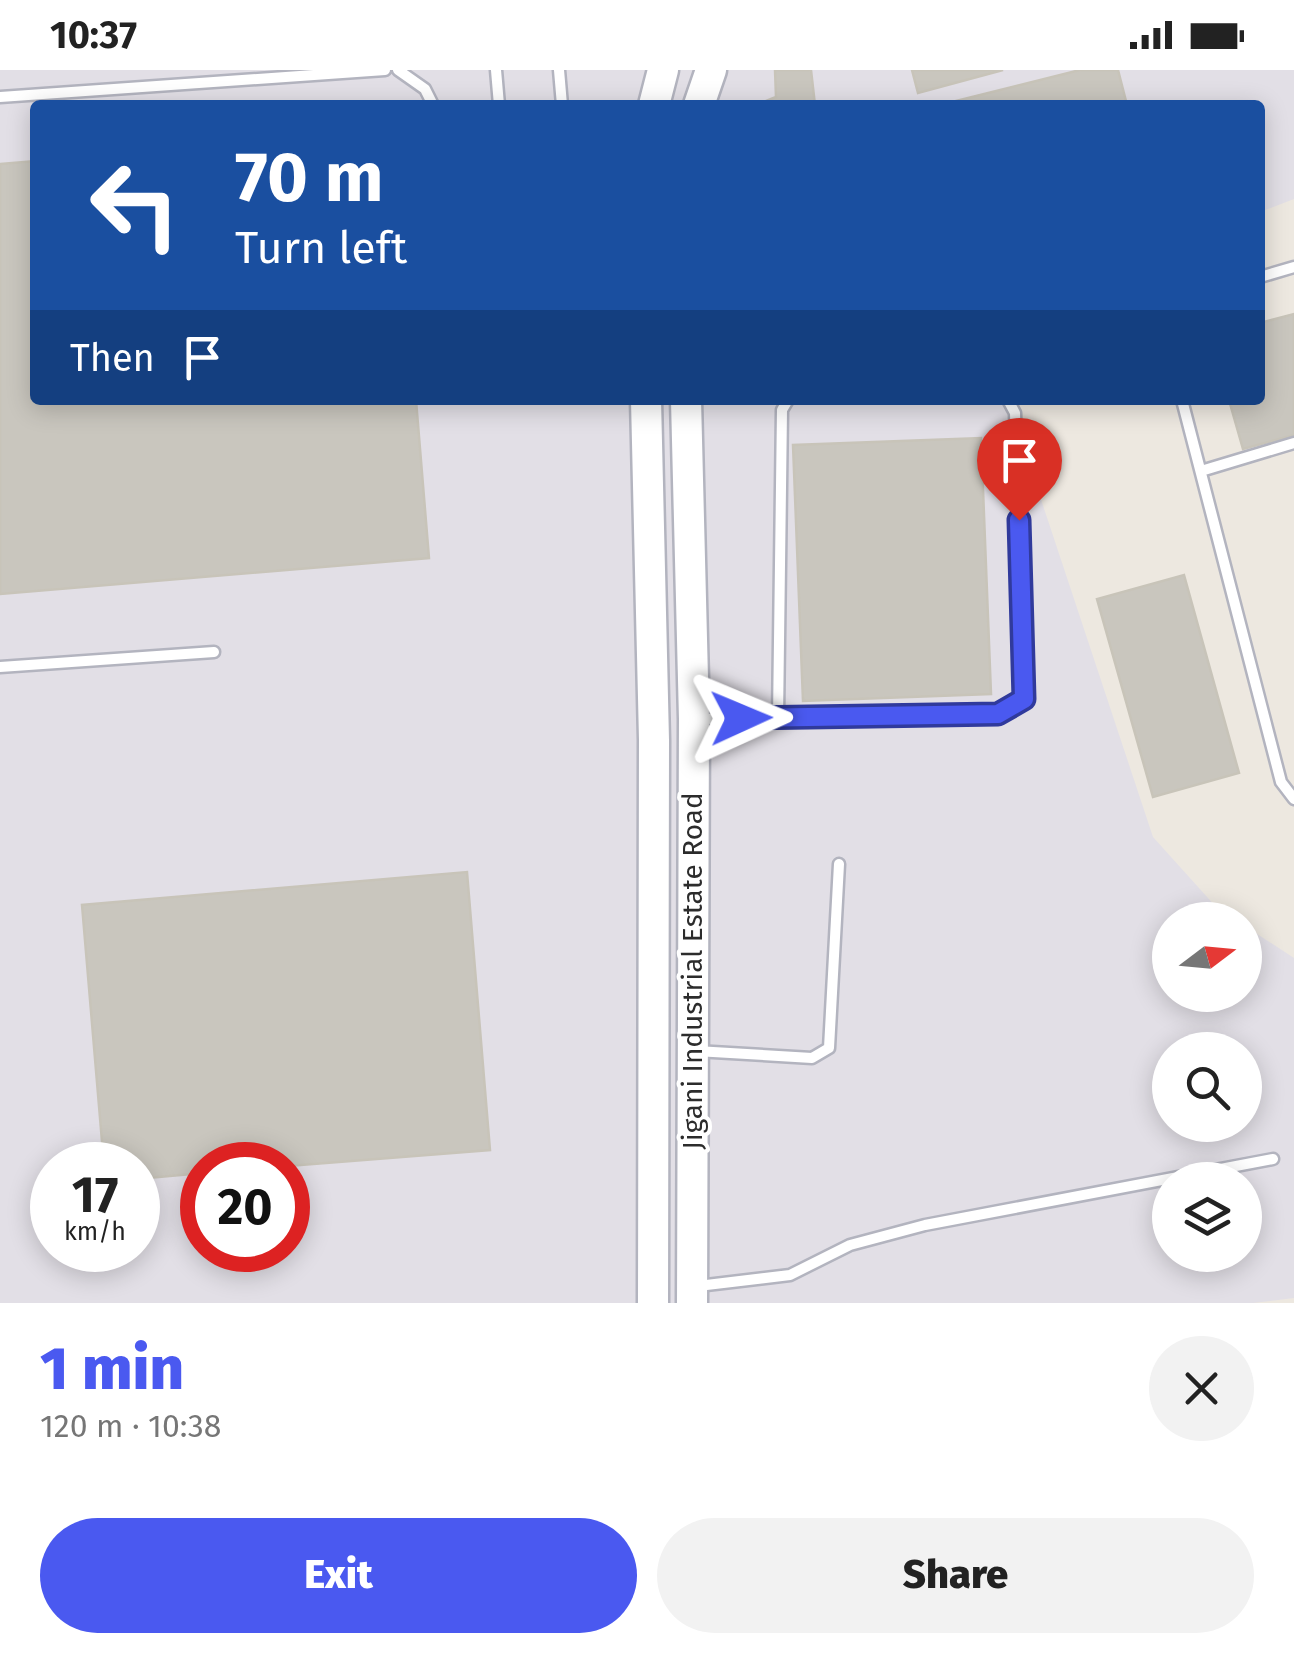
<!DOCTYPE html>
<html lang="en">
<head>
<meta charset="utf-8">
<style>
	:root { --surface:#fff; --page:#f2f2f2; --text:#222; --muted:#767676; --accent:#4a59f0 }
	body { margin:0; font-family:"Fira Sans",sans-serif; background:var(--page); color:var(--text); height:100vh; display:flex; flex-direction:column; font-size:38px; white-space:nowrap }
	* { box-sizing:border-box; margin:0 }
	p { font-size:32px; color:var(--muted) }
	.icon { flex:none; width:55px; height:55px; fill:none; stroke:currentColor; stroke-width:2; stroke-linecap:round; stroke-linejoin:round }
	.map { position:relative; height:1233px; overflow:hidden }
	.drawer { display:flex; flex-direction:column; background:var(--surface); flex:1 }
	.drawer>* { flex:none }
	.guide { position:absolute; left:30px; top:30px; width:1235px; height:305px; border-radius:10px; box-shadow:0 5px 25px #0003; background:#1a4fa0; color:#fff; overflow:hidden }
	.needle { width:65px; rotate:74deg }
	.fabs { position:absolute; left:1152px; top:832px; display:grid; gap:20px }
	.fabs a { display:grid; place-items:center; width:110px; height:110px; border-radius:50%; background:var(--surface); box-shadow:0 5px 25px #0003; font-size:50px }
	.speed { position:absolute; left:30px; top:1072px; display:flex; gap:20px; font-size:50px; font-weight:700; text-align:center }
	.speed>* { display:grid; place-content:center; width:130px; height:130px; border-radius:50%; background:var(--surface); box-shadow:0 5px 25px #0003; line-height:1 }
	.speed small { font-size:25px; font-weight:400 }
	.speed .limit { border:15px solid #d22; background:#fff; color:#111 }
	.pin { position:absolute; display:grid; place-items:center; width:85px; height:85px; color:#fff; margin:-102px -42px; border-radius:50% 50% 50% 0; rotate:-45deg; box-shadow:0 0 10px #0007 }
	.pin .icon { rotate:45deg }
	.me { position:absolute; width:110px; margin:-55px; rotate:89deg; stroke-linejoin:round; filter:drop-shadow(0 0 8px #0008) }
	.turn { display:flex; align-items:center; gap:35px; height:210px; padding:0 40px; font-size:45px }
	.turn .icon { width:130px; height:130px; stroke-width:2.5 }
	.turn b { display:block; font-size:70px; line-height:85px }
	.then { display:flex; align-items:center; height:95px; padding:0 40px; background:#0003; gap:20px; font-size:38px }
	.round { display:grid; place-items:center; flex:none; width:105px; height:105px; border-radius:52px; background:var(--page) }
	.summary { display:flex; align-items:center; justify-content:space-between; height:170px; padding:0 40px }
	h1 { font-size:60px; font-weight:800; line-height:75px; color:var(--accent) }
	.cta { display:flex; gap:20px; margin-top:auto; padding:20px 40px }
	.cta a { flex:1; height:115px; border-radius:60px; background:var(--accent); color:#fff; font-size:40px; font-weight:800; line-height:115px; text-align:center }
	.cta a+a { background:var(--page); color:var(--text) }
	.status { display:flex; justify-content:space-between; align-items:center; height:70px; padding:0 50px; background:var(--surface); direction:ltr }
	.status svg { height:28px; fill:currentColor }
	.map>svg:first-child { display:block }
</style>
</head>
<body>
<div class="status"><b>10:37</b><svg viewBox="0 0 49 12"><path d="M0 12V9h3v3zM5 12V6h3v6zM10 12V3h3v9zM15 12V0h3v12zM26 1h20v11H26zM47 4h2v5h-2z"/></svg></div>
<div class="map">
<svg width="1294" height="1233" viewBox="0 0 1294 1233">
	<rect width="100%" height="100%" fill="#ede8e0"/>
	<path fill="#e2dfe6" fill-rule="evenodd" d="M0 0H1294V129L1260 142V35H35V330H1008L1153 767 1217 838 1235 850H1170V925H1245V856L1294 888V1228L1253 1233H0ZM1170 980H1245V1055H1170ZM52 1095H138V1180H52ZM202 1095H288V1180H202ZM1170 1110H1245V1185H1170Z"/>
	<path fill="#c9c6be" stroke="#c8c4b9" stroke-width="2.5" d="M775 0H811L815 35H756L776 27Z
		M912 0H1003L918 23Z
		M1080 0H1118L1127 35H940Z
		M35 91V330H416L429 488 0 524V94Z
		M1294 244V365L1243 379 1229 330H1260V253Z
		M981 368 991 624 803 631 793 375Z
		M1184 505 1239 703 1153 727 1097 529Z
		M467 802 490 1080 288 1096 202 1095V1103L138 1109V1095H104L82 835Z"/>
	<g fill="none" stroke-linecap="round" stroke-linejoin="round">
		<defs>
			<path id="lane" d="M398 0 425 19 433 35
				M496 0 499 35
				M559 0 562 35
				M0 27 385 0
				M1260 207 1294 197
				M1182 330 1281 712 1294 729
				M1201 401 1294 373
				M0 597 214 582
				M778 648 782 340 788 330
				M700 649 998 644 1024 629 1015 343 1008 330
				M696 981 812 988 829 978 839 794
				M698 1216 790 1205 850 1175 925 1155 1273 1089"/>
			<path id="secondary" d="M654 35 663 0
				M699 35 711 0
				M646 330 654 670 653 1233
				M686 330 694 649 692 1233"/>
		</defs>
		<use href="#lane" stroke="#b3b4bf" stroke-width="15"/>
		<use href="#secondary" stroke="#b3b4bf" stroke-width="35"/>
		<use href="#lane" stroke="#fff" stroke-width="10"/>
		<use href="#secondary" stroke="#fff" stroke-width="30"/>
	</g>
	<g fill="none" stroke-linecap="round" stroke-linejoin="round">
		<defs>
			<path id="route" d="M741 648 998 644 1024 629 1019 450"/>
		</defs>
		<use href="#route" stroke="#303a9c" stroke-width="25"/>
		<use href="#route" stroke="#4a59f0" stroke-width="18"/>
	</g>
	<g text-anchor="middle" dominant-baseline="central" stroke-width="8" stroke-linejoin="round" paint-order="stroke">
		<g font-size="28" fill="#2c2c2c" stroke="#fff">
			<text transform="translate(692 901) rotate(-90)">Jigani Industrial Estate Road</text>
		</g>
	</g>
</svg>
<div class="fabs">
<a><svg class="needle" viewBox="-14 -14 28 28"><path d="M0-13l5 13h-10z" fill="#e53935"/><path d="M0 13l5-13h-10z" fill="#767676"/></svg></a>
<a><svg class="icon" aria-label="search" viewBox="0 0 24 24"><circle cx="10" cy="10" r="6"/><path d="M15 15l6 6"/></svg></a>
<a><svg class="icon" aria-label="layers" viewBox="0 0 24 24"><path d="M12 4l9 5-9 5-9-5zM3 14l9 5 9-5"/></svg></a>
</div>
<div class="speed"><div>17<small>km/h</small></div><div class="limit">20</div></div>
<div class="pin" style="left:1019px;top:450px;background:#d93025"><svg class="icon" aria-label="arrive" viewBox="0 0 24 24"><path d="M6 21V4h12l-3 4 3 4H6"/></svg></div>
<svg class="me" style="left:741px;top:648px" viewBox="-20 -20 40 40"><path d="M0-17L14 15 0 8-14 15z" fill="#4a59f0" stroke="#fff" stroke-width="4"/></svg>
<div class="guide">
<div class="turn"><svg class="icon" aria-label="left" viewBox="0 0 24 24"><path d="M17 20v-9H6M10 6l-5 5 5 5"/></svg><div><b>70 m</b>Turn left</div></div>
<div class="then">Then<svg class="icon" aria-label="arrive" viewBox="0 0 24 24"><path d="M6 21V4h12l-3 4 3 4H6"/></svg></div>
</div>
</div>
<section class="drawer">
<div class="summary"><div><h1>1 min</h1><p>120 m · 10:38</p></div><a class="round"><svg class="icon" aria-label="close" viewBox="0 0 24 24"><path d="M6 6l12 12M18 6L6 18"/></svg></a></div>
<div class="cta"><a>Exit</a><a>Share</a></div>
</section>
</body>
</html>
